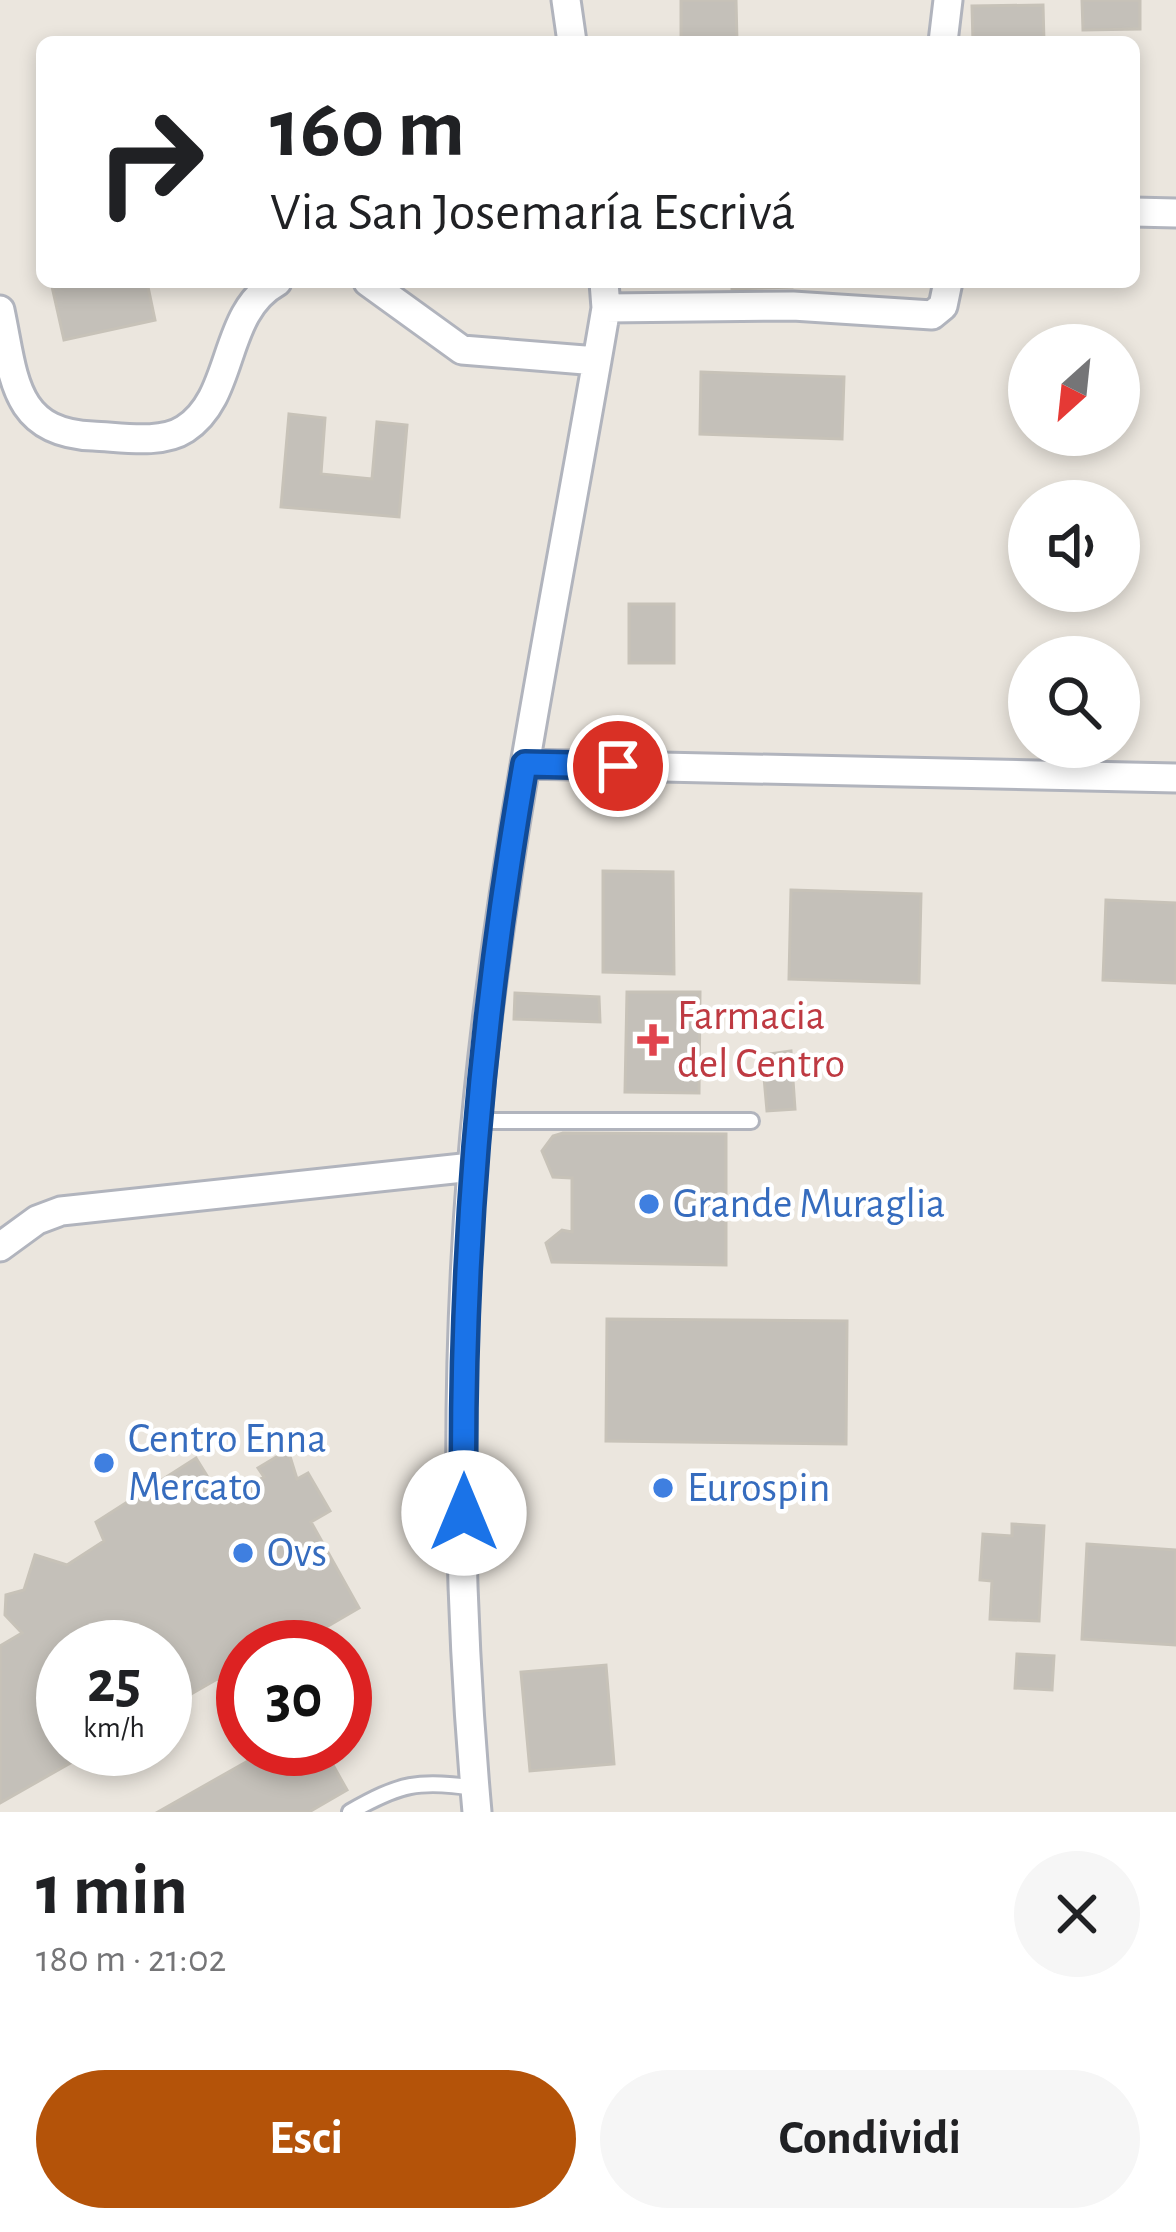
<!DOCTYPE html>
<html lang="it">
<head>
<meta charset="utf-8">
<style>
	:root { --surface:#fff; --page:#f6f6f6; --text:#202124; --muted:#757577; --accent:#b45309 }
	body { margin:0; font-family:"Alegreya Sans",sans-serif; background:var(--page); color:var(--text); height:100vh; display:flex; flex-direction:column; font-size:45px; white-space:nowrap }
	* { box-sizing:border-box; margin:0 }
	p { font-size:39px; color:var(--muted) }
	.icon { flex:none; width:66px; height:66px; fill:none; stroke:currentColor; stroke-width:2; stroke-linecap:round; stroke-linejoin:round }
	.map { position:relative; height:1812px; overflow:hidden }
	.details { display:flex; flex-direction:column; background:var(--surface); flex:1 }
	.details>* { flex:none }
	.top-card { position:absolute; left:36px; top:36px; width:1104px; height:252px; border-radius:18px; box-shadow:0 6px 18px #0003; background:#fff; color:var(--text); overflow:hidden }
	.needle { width:78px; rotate:207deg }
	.fabs { position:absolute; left:1008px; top:324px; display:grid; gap:24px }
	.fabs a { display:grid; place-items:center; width:132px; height:132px; border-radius:50%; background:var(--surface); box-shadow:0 6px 18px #0003; font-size:60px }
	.speed { position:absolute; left:36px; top:1620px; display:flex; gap:24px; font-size:60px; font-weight:700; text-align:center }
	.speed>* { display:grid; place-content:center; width:156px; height:156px; border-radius:50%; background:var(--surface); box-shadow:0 6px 18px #0003; line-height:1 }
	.speed small { font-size:30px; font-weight:400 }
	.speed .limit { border:18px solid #d22; background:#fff; color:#111 }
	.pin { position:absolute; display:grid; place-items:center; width:102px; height:102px; color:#fff; margin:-51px; border:6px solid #fff; border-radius:50%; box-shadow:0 3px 12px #0007 }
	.me { position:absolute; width:132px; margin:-66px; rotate:0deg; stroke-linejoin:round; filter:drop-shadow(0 0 9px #0008) }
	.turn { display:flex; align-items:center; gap:42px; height:252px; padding:0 36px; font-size:54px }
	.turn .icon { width:156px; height:156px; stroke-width:2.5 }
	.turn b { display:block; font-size:84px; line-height:102px }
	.round { display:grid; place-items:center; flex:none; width:126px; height:126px; border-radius:63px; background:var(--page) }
	.headline { display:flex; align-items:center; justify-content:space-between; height:204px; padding:0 36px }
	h1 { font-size:72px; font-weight:600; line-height:90px }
	.primary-button { display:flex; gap:24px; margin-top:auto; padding:24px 36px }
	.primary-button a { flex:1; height:138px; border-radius:72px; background:var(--accent); color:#fff; font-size:48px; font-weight:600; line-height:138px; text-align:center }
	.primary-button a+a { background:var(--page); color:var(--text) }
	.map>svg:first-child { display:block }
</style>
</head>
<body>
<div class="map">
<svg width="1176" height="1812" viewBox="0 0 1176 1812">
	<rect width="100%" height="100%" fill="#ebe6de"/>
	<path fill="#c4c0b9" stroke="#c7c2b8" stroke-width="3" d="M681 0H736L737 42H681Z
		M1082 0H1140V29L1083 30Z
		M1043 5 1044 42H973L972 6Z
		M51 282H147L155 320 64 340Z
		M732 282H792V287L732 289Z
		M701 372 844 377 842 439 700 434Z
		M289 414 325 418 321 474 372 479 377 422 407 425 399 517 281 507Z
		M629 604H674V663H629Z
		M603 871 673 872 674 974 603 972Z
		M791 890 921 894 919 983 789 979Z
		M1106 900 1176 903V983L1103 980Z
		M627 992H700L699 1093 625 1092Z
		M515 993 599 997 600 1022 514 1019Z
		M791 1051 795 1109 767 1111 762 1055Z
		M563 1133 726 1134V1265L552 1262 546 1243 562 1230 572 1232V1178L553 1177 542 1151 553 1136Z
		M607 1319 847 1321 846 1444 606 1441Z
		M288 1450 297 1479 308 1473 330 1511 311 1522 359 1608 292 1647H243V1676L224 1687 219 1678 165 1709V1647H63V1749H95L0 1803V1646L22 1633 5 1615 6 1595 24 1590 35 1555 67 1565 104 1541 96 1522 196 1458 222 1500 264 1477 258 1468Z
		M1012 1524 1044 1526 1039 1621 990 1619 992 1581 980 1580 983 1534 1012 1536Z
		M1087 1544 1176 1550V1645L1082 1639Z
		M1017 1654 1054 1656 1052 1690 1015 1688Z
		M606 1665 614 1764 530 1771 521 1672Z
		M269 1749H324L347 1790 309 1812H158Z"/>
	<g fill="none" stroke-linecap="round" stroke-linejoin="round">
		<defs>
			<path id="lane" d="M477 1121H751
				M350 1812C399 1784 419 1779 475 1788"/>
			<path id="street" d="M566 0 572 42
				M943 42 948 0
				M1134 212 1176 213
				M368 282 462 350 597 361
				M606 308 793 306 932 315 943 306 948 282
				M0 310C14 375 12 433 93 436 120 437 161 445 185 429 236 396 221 313 277 282
				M525 764 1176 778
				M0 1247 37 1220 61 1211 472 1167
				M477 1812C458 1599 455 1382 472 1169 495 879 558 594 606 308L604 282"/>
		</defs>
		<use href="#lane" stroke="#b1b4bd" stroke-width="20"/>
		<use href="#street" stroke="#b1b4bd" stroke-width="33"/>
		<use href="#lane" stroke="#fff" stroke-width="14"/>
		<use href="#street" stroke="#fff" stroke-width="27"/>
	</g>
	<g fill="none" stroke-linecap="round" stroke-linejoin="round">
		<defs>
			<path id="route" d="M464 1513C460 1262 482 1011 525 764L618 766"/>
		</defs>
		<use href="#route" stroke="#114b97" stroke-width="30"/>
		<use href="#route" stroke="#1a73e8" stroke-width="21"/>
	</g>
	<path fill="#e0444e" stroke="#fff" stroke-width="4.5" d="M647 1022h12v12h12v12h-12v12h-12v-12h-12v-12h12z"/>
	<g fill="#3f7fe0" stroke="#fff" stroke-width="4.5">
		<circle cx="649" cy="1204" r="12"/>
		<circle cx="104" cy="1463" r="12"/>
		<circle cx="663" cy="1488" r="12"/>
		<circle cx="243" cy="1553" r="12"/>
	</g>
	<g text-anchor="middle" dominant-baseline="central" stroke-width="9" stroke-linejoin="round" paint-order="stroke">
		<g font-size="42" fill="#be3a42" stroke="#fff" text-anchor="start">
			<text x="677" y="1016">Farmacia<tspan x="677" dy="48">del Centro</tspan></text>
		</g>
		<g font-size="42" fill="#366cbe" stroke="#fff" text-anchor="start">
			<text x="673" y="1204">Grande Muraglia</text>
			<text x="128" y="1439">Centro Enna<tspan x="128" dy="48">Mercato</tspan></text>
			<text x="687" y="1488">Eurospin</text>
			<text x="267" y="1553">Ovs</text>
		</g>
	</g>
</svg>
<div class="fabs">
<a><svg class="needle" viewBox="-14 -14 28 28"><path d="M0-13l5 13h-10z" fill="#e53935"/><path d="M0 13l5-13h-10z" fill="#757577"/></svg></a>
<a><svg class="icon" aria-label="sound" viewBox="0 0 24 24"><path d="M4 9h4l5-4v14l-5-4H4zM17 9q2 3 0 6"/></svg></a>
<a><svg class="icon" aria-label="search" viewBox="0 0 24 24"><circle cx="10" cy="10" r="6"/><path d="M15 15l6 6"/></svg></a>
</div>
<div class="speed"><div>25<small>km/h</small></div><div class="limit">30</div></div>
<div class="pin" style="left:618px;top:766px;background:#d93025"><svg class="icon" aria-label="arrive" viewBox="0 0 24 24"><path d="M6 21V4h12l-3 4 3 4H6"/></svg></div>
<svg class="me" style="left:464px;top:1513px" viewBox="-20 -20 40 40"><circle r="19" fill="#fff"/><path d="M0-13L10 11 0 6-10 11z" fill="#1a73e8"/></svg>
<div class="top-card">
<div class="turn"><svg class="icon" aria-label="right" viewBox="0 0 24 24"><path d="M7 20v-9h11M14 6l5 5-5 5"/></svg><div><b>160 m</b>Via San Josemaría Escrivá</div></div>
</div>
</div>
<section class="details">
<div class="headline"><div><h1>1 min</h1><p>180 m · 21:02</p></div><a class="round"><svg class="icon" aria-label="close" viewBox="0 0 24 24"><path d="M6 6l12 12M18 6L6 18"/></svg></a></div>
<div class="primary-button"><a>Esci</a><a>Condividi</a></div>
</section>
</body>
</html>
